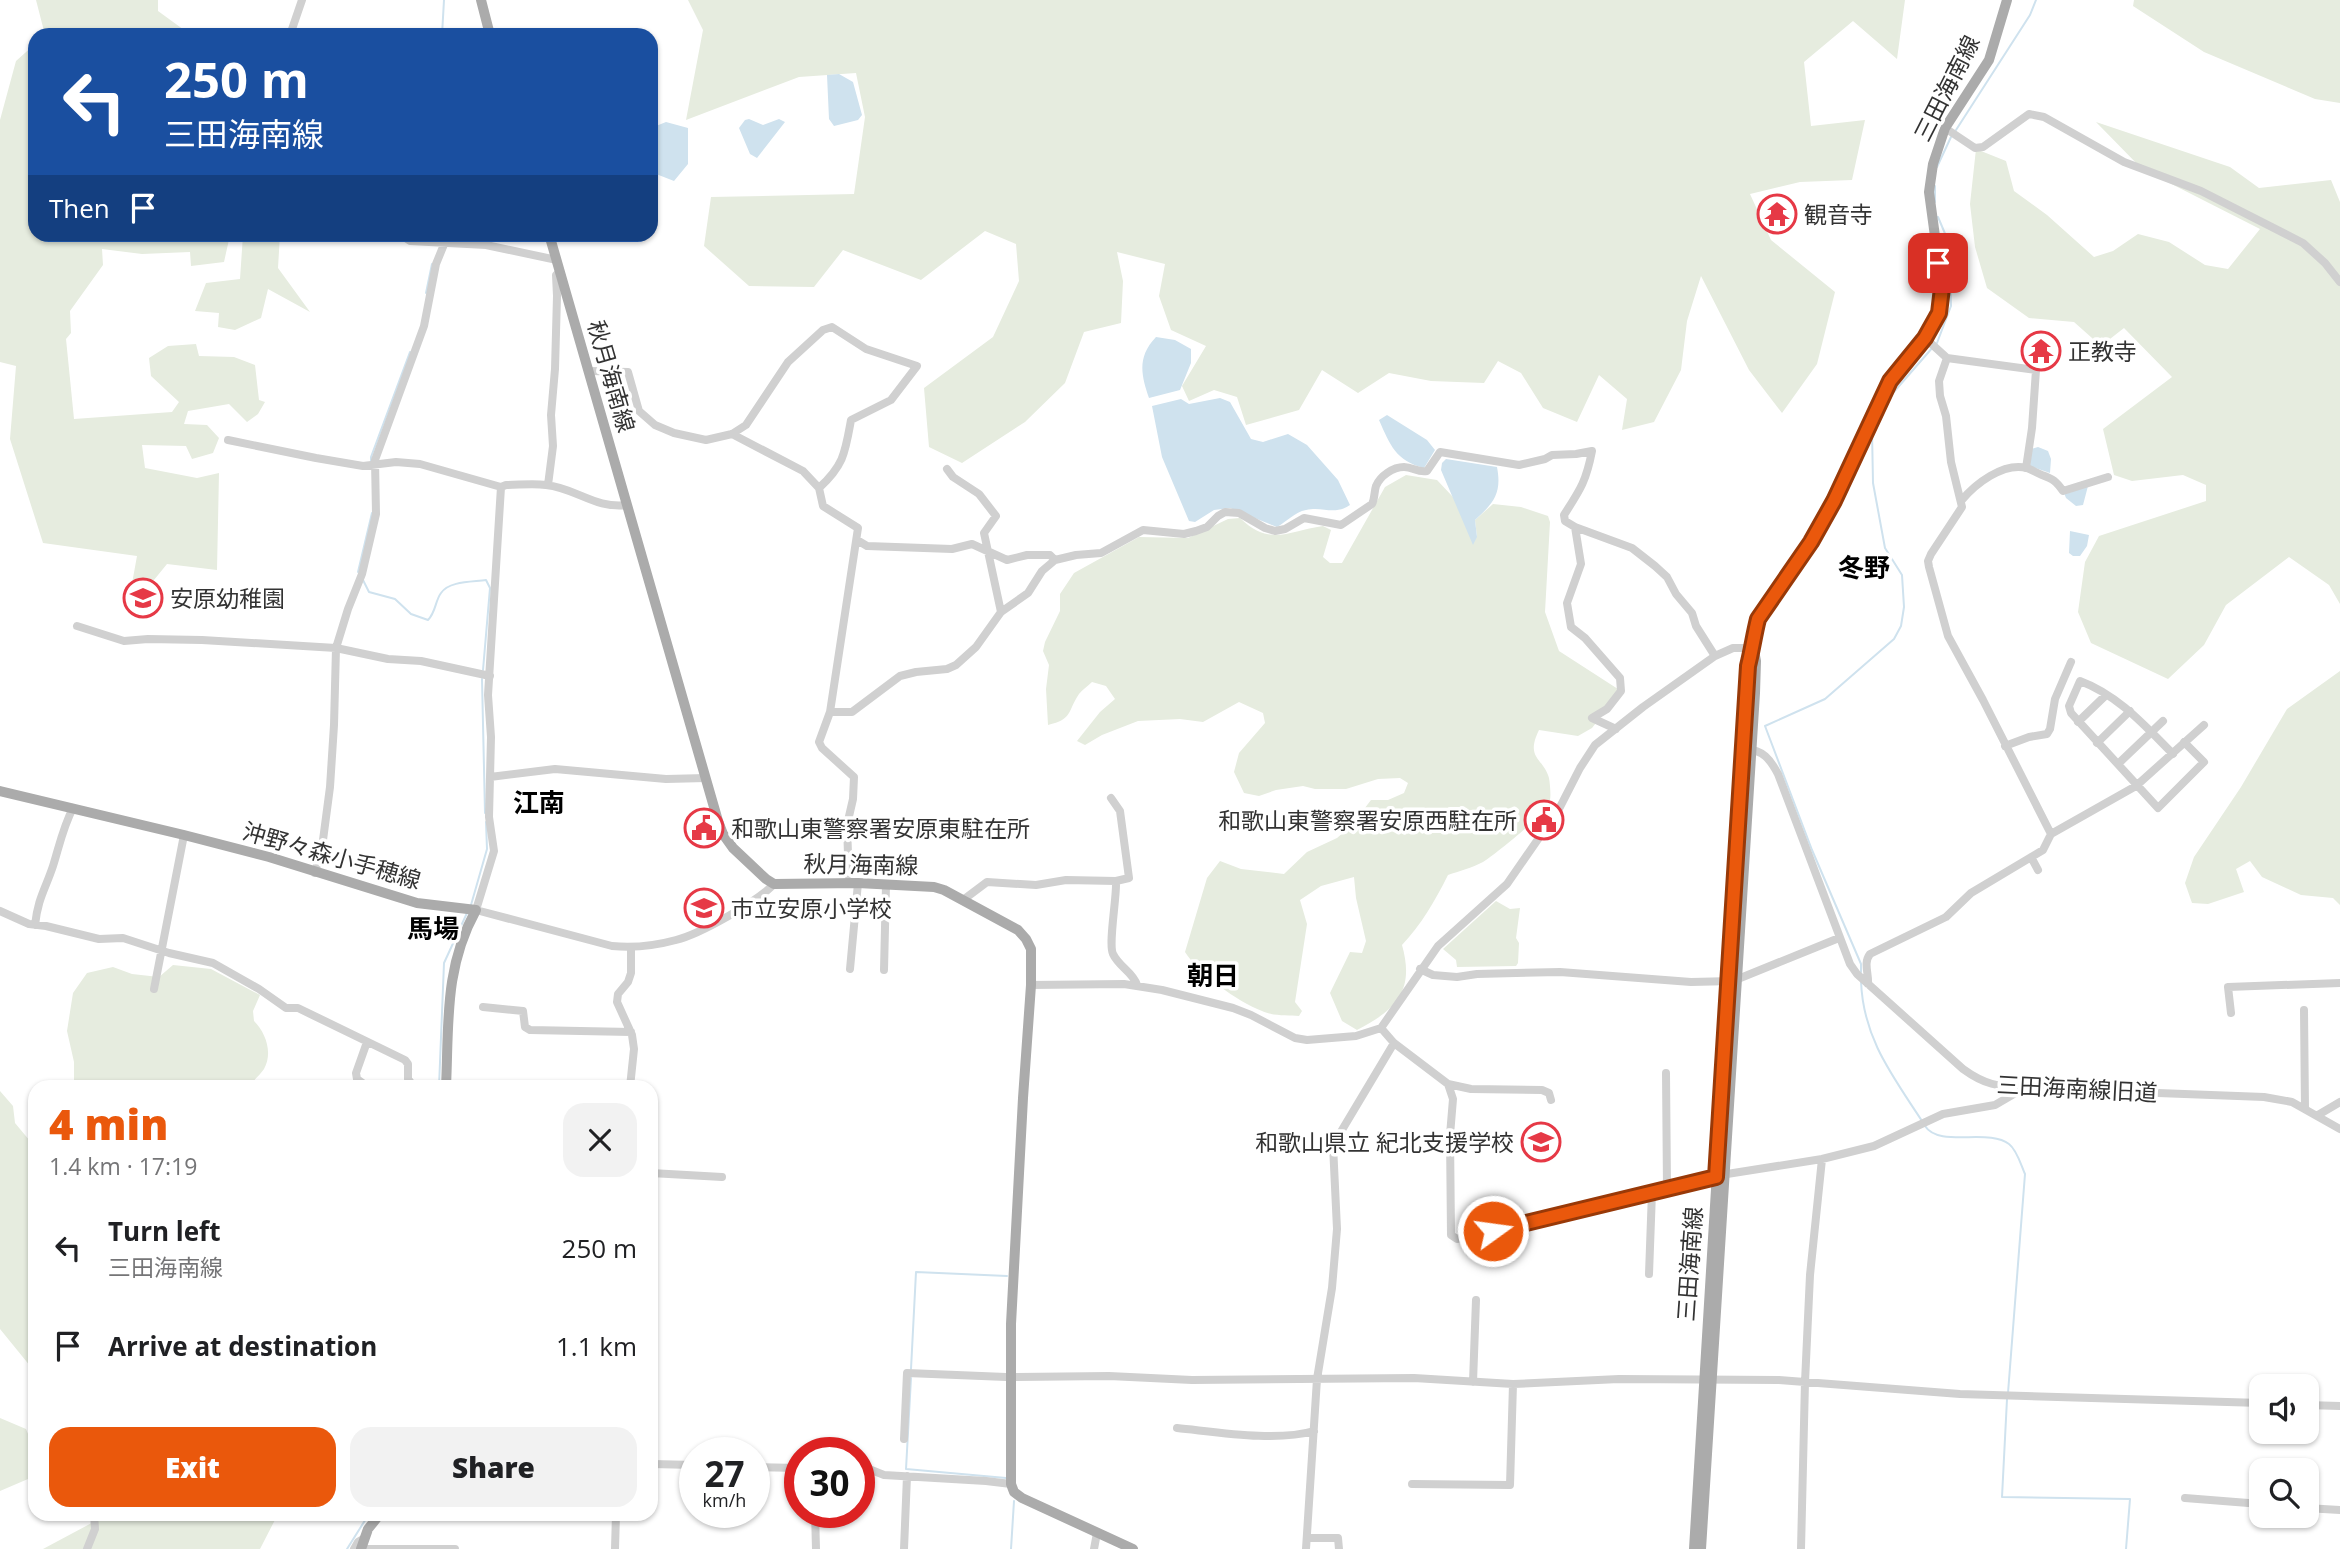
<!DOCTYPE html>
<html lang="en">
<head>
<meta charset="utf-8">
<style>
	:root { --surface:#fff; --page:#f2f2f2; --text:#202124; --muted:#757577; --accent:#ea580c }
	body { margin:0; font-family:"Open Sans","Noto Sans JP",sans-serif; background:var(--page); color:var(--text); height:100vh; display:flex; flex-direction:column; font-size:26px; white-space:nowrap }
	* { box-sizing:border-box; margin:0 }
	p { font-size:23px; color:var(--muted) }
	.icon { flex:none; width:38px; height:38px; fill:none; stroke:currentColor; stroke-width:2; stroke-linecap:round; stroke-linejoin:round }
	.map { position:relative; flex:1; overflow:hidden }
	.sheet { position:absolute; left:28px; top:1080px; width:630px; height:441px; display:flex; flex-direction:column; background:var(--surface); border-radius:21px; box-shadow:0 2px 5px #0004 }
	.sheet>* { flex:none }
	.top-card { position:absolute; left:28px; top:28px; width:630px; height:214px; border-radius:21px; box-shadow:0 2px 5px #0004; background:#1a4fa0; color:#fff; overflow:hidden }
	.controls { position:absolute; left:2249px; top:1374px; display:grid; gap:14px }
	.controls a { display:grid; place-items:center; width:70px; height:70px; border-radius:14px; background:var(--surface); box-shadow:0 2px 5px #0004; font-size:35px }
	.speed { position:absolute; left:679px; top:1437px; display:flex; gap:14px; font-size:35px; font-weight:700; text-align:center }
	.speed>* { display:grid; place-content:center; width:91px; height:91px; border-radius:50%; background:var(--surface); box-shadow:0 2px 5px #0004; line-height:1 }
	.speed small { font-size:18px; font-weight:400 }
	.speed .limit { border:10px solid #d22; background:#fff; color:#111 }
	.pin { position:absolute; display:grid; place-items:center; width:60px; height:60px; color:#fff; margin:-30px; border-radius:14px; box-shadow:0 4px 10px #0006 }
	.me { position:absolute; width:77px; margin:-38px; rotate:76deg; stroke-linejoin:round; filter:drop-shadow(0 0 5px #0008) }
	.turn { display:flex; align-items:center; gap:24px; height:147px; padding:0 21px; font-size:32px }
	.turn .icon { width:91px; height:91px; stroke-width:2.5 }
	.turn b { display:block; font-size:49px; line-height:60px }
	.then { display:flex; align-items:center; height:66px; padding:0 21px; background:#0003; gap:14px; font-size:26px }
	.round { display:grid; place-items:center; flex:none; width:74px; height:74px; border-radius:21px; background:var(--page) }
	.overview { display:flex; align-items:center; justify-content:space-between; height:119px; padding:0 21px }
	h1 { font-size:42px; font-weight:800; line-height:52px; color:var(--accent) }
	.primary-button { display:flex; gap:14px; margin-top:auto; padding:14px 21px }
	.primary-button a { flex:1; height:80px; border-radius:21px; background:var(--accent); color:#fff; font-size:28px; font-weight:800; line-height:80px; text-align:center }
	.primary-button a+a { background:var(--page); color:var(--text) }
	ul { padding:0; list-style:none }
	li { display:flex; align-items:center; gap:21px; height:98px; padding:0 21px }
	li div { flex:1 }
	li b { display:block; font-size:26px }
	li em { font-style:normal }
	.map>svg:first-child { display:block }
</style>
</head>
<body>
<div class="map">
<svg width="2340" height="1549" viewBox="0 0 2340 1549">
	<rect width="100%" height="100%" fill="#fff"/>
	<path fill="#e6ecdf" d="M36 0H158V11L191 35H45Z
		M688 0H1905L1897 59 1853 21 1804 62 1811 126 1865 120 1852 180 1800 182 1750 194 1771 240 1835 292 1817 364 1782 413 1749 370 1701 276 1687 321 1681 370 1654 422 1622 430 1627 399 1599 375 1577 422 1543 408 1521 373 1498 361 1484 383 1431 381 1389 373 1358 393 1322 370 1299 410 1246 425 1237 397 1214 390 1189 401 1182 386 1206 346 1171 330 1159 296 1165 264 1117 252 1123 281 1121 323 1084 332 1065 383 1025 422 962 463 929 447 924 388 993 337 1019 281 1016 244 985 231 921 280 843 250 814 287 749 286 704 246 711 197 854 194 865 117 856 73 799 77 686 120 703 30Z
		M2134 0H2340V103L2315 99 2204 52 2133 6Z
		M35 44V234L230 235 224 262 191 266 190 252 142 254 102 249 103 265 70 311 71 333 66 339 74 419 172 412 179 402 151 376 149 358 168 346 196 344 199 356 234 357 255 365 259 400 265 402 258 414 247 422 229 404 188 411 184 424 207 425 219 438 213 453 192 459 186 446 142 445 145 468 197 478 219 473 217 570 167 564 145 591 131 589 137 556 43 543 10 439 16 366 0 362V120L16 61Z
		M2096 122 2230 167 2259 188 2331 180 2340 202V604L2329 585 2289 557 2226 605 2204 645 2168 679 2091 643 2078 612 2085 562 2099 536 2206 501V485L2183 475 2132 481 2114 475 2103 429 2172 377 2124 328 2101 346 2074 322 2029 318 1987 288 1975 247 1970 204 1976 149 2006 161 2014 191 2047 215 2094 257 2113 251 2138 234 2169 242 2205 265 2228 269 2260 229 2142 169Z
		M280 234 278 268 310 312 268 289 261 318 235 330 218 327 219 313 195 311 206 283 240 279 243 235Z
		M1406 475 1437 480 1453 497 1477 537 1475 520 1493 504 1521 507 1548 516 1550 522 1545 612 1559 651 1621 691 1592 728 1578 736 1539 730C1525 759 1543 757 1549 778 1550 784 1551 795 1550 800 1546 814 1497 853 1483 862 1472 868 1459 871 1448 875 1435 901 1421 925 1402 945 1415 991 1396 1010 1357 1030L1342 1021 1330 993 1350 952 1362 953 1366 941 1356 898 1354 877 1321 886 1300 900 1307 924 1295 1002 1302 1011 1299 1016C1288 1015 1272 1016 1262 1011 1238 1002 1198 973 1185 952L1207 878 1220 861 1241 869 1284 874 1307 852 1337 838 1351 826 1371 800H1388L1404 793 1408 783 1400 778 1378 779 1346 789H1315L1303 786 1276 790 1259 796 1244 793 1234 772 1239 753 1265 723 1263 713 1239 702 1203 722 1180 719 1138 721 1102 735 1085 745 1077 741 1100 712 1115 699 1106 686 1092 682C1088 686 1082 690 1079 694 1067 712 1073 719 1048 725L1046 689 1049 665 1043 651 1045 642 1060 611V594L1074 573 1139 537 1188 538 1228 519 1240 518C1270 547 1288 531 1323 526L1331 530 1323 557 1330 563H1342L1385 487Z
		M2340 671V905L2333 898 2301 895 2262 877 2250 861 2236 869 2244 892 2208 904 2192 903 2185 883 2194 857 2241 787 2287 709Z
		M1496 901 1510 909 1520 908 1516 938 1519 943 1518 963 1516 966 1457 967 1456 960 1443 949Z
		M173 965 211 969 260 995 253 1011 254 1021C266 1033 273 1053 264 1069 260 1075 253 1081 248 1087H74V1062L67 1031 73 993 87 973 113 967 132 974 159 977Z
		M0 1091 13 1106 15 1123 35 1147V1372L0 1329Z
		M0 1418 26 1429 35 1451V1476L0 1491Z
		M101 1514H278L260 1549H43L101 1518Z"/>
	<path fill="#cfe2ee" d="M839 74 853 82 862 115 858 120 834 126 829 119 827 75Z
		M749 119 763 125 779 119 785 122 757 158 750 154 739 128 745 120Z
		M666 122 688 128V164L674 181 651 172V128Z
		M1156 337 1175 340 1191 349V363L1180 390 1149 398C1141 375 1137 357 1156 337Z
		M1220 398 1230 402 1251 439 1263 442 1288 434 1307 445 1338 480 1350 505C1333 516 1324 506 1306 510 1295 512 1286 522 1277 527L1230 508 1214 510 1195 522 1189 521 1162 457 1152 406 1181 399 1189 404Z
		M1387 415 1427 440 1435 450 1424 468C1396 461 1390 445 1379 420Z
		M2038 447 2048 451 2051 459 2050 473 2030 466 2031 449Z
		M1446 459 1497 467C1502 493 1494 503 1475 520L1477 537 1473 545 1441 470 1442 463Z
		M2088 486 2083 505 2076 506 2066 498 2064 493Z
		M2070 531 2089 535 2087 546 2080 556H2073L2069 553Z"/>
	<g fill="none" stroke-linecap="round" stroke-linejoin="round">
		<path stroke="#cfe2ee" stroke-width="2" d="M442 35 444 0
			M1956 130 2030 15 2036 0
			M1937 167 1951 137
			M1935 186V202
			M426 293 432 264
			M1937 343 1951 306 1949 243 1938 217
			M1886 401 1933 347
			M371 462V457L410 352
			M358 572 372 513
			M363 580 369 592 395 599 411 614 428 620C436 612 435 601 441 593 449 581 472 582 486 580L490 588 483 670
			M482 679 485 813
			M471 905 487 849 486 822
			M1861 972V964L1812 850 1765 726 1825 699 1894 639 1901 626 1904 607 1902 575 1885 548 1873 483 1872 431
			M1861 981C1863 1038 1892 1075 1922 1121
			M439 1087 444 963 467 913
			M1925 1126C1939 1148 1989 1128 2009 1144 2017 1150 2021 1165 2025 1174L2008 1393
			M911 1369 916 1272 1007 1276
			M911 1378 906 1469 1006 1478
			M2007 1399 2002 1497 2130 1499 2126 1549
			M347 1549 369 1514
			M1011 1549 1014 1501"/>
		<path stroke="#d0d0d0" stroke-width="8" d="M290 35 302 0
			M1945 128 1975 148 1983 147 2029 114 2044 117 2124 162 2201 191 2303 243 2325 263 2340 282
			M399 234 410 241 486 245 557 260
			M1925 338 1947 358 1939 381 1940 396 1946 416 1951 462 1962 507 1931 554 1928 561 1929 567 1948 636 1983 700 2051 834
			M1947 358 2036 370 2032 428 2026 468
			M590 371 628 372 639 411 655 425 674 433 706 440 732 434 746 425 788 362 823 330 832 327 866 349 917 366 891 400 851 420C845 453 844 465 819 488
			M732 434 803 471 819 488 823 506 858 528 830 712 819 742 822 748 854 777 853 799 847 825 849 883
			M228 440 316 458 363 466 396 462 420 464 501 487 506 485C519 485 533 483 546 485 576 488 595 509 627 505
			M947 469 953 477 979 494 996 516 984 533 1001 612
			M548 485 553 446 551 415 555 369 557 296 556 275 560 271
			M501 487 488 695 491 737 489 817 494 851 476 910 612 946C633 948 654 946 676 940 700 934 757 902 774 884
			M1961 501C1975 484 2003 462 2027 468 2032 470 2037 473 2042 475 2053 479 2056 481 2063 491L2108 477
			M1575 527 1581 564 1567 603 1571 627 1585 638 1620 678 1621 691 1607 709 1592 718 1616 729
			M857 540 867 546 952 549 972 544 1007 560 1027 555H1050L1055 560
			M77 626 124 641 148 639 202 640 336 648 388 659 421 661 490 676
			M830 712H852L900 676 916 672 947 669 956 665 976 647 1001 612 1028 593 1042 571 1055 560 1076 555 1101 553 1143 530 1184 534 1196 531 1207 527 1218 516 1225 512 1239 513 1265 528 1275 531 1285 529 1304 518 1341 525 1372 504C1375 498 1374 492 1376 486 1380 476 1393 467 1404 467 1413 467 1418 473 1427 471L1440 452 1519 465 1545 459 1552 455 1576 454 1592 451C1586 482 1580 490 1564 515L1565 521 1575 527 1632 548 1655 566 1667 577 1676 594 1692 613 1696 626 1715 656
			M2078 722 2106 695
			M2097 743 2130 711
			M2005 746 2029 737 2047 734 2050 729 2055 699 2071 662
			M1746 749C1763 750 1770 759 1778 774L1850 964 1857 974 1963 1069C1985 1085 1997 1086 2024 1088L2264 1097 2292 1102 2340 1129
			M2173 754C2145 726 2118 695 2080 681L2069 706 2071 713 2158 808 2204 762 2184 742
			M2118 764 2163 721
			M490 777 555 769 666 779 706 778
			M2031 857 2038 870
			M315 873 323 840 330 787 334 725 336 648 348 609 362 574 376 514 375 460 424 326 436 264 445 242
			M1116 881C1117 897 1108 944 1113 954 1119 967 1133 972 1137 985
			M963 900 987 882 1036 885 1066 880 1116 881 1129 878 1120 811 1111 798
			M0 911 29 924 46 926 99 939 123 938 169 953 213 963 259 989 286 1008H298L405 1060 408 1064V1079L414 1087
			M35 925C38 898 45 890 53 866 59 847 63 827 73 808
			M850 969 858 883
			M1420 969 1433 975 1457 977 1477 974 1560 972 1691 982 1733 981 1839 938
			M884 970 886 885
			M1868 984C1869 974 1863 963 1870 954L1946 917 1971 893 2043 850 2051 834 2136 786 2204 725
			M1031 985 1124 984 1162 990 1233 1008 1251 1015 1295 1038 1307 1040 1356 1036 1381 1028 1438 946 1507 884 1559 809 1580 768 1595 745 1643 707 1715 656 1733 648H1753
			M154 989 184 835
			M483 1007 523 1011 525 1027 530 1030 631 1032
			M2304 1010 2305 1109
			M2231 1013 2228 987 2340 983
			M1381 1028 1394 1043 1448 1084 1471 1089 1542 1090 1549 1093 1551 1100
			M367 1042 356 1073 357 1079 368 1087
			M1666 1073 1667 1189
			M1448 1084 1453 1099 1450 1135 1451 1235 1457 1239 1727 1174 1822 1159 1874 1146 1943 1114 1995 1105 2024 1088
			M630 1087 634 1049 632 1035 617 1002 618 994 628 982 631 973V948
			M2318 1115 2340 1102
			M651 1173 722 1177
			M1649 1274 1652 1192
			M1473 1382 1476 1300
			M2306 1405 2340 1406
			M1177 1428C1217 1432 1276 1442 1314 1431
			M904 1439 907 1373 1006 1377 1109 1376 1192 1380 1414 1378 1513 1384 1619 1379 1779 1380 1960 1394 2261 1403
			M651 1464 695 1465
			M754 1467 800 1468
			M859 1469H869L884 1475 986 1481 1011 1484
			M1412 1484 1510 1485 1513 1384
			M2185 1498 2261 1504
			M2306 1508 2340 1510
			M815 1512 816 1549
			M1307 1538H1338L1339 1549
			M87 1549 95 1529 94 1514
			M354 1549 358 1542 363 1539
			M361 1549H455
			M615 1549 616 1514
			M904 1549 907 1476
			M1094 1549 1097 1533
			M1306 1549 1317 1379 1332 1288 1337 1229 1333 1145 1394 1043
			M1801 1549 1805 1382 1810 1275 1822 1159"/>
		<path stroke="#ababab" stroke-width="10" d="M481 0 490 35
			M549 234 718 821 723 834 733 848 766 879 774 884 858 883 934 887 944 890 1018 930 1026 939 1031 949V985L1023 1098 1011 1324V1484L1014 1492 1022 1498 1133 1549
			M0 791 184 835 269 857 417 903 476 910C444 968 449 1023 446 1087
			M361 1549 368 1529 380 1514
			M1694 1549 1748 666C1752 650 1754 635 1758 619L1811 543 1834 501 1890 381 1912 356 1939 313 1942 288 1929 192 1933 164 1945 128 1989 60 2007 0
			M1701 1549 1755 693 1756 661 1754 651"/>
	</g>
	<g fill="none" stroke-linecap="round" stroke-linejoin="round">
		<defs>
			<path id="route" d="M1493 1231 1716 1177 1748 666C1752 650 1754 635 1758 619L1811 542 1834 501 1890 381 1925 338 1939 313 1942 288 1938 263"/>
		</defs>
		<use href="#route" stroke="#983908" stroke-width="18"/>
		<use href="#route" stroke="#ea580c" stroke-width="12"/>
	</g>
	<defs>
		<symbol id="temple-ring" viewBox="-11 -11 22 22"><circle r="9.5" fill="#fff" stroke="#e63946" stroke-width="1.5"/><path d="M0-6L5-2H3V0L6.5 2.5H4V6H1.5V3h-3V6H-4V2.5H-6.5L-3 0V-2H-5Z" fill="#e63946"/></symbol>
		<symbol id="school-ring" viewBox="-11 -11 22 22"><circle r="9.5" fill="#fff" stroke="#e63946" stroke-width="1.5"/><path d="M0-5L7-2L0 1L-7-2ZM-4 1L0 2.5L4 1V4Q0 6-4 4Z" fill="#e63946"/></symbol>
		<symbol id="civic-ring" viewBox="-11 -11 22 22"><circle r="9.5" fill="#fff" stroke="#e63946" stroke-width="1.5"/><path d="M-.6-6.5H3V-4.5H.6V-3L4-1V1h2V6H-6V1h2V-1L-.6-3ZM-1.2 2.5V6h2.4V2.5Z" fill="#e63946"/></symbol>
	</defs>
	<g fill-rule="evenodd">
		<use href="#temple-ring" x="1755" y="192" width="44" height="44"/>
		<use href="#temple-ring" x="2019" y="329" width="44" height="44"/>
		<use href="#school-ring" x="121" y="576" width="44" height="44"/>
		<use href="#civic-ring" x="1522" y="798" width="44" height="44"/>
		<use href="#civic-ring" x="682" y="806" width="44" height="44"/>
		<use href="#school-ring" x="682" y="886" width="44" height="44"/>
		<use href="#school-ring" x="1519" y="1120" width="44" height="44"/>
	</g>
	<g text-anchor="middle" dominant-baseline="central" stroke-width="7" stroke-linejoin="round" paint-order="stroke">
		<g font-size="23" fill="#333" stroke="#fff">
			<text transform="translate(1946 88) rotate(-63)">三田海南線</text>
			<text transform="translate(612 376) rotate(74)">秋月海南線</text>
			<text transform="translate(332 855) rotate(16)">沖野々森小手穂線</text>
			<text transform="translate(861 864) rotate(1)">秋月海南線</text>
			<text transform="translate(2077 1088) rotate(3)">三田海南線旧道</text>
			<text transform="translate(1689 1264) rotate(-86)">三田海南線</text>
		</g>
		<g font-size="23" fill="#333" stroke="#fff" text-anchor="start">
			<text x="1804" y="214">観音寺</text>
			<text x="2068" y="351">正教寺</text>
			<text x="170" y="598">安原幼稚園</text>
			<text x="1517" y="820" text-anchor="end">和歌山東警察署安原西駐在所</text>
			<text x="731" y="828">和歌山東警察署安原東駐在所</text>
			<text x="731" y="908">市立安原小学校</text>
			<text x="1514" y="1142" text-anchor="end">和歌山県立 紀北支援学校</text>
		</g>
		<g font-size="26" font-weight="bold" fill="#000" stroke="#fff">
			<text x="1864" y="567">冬野</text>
			<text x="539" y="802">江南</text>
			<text x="433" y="928">馬場</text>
			<text x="1213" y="975">朝日</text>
		</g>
	</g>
</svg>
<div class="controls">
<a><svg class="icon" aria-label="sound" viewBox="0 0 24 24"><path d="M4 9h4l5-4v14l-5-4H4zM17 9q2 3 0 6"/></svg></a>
<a><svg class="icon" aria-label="search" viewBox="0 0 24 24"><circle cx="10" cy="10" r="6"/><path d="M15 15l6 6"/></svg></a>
</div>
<div class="speed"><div>27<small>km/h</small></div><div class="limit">30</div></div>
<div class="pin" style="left:1938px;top:263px;background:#d93025"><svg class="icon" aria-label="arrive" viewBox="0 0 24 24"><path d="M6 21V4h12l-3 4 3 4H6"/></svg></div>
<svg class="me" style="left:1493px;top:1231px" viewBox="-20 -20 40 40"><circle r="17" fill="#ea580c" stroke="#fff" stroke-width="3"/><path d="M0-11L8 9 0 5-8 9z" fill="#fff"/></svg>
<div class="top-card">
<div class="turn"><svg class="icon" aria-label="left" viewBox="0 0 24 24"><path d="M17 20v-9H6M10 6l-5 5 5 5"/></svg><div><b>250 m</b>三田海南線</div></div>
<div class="then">Then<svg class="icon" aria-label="arrive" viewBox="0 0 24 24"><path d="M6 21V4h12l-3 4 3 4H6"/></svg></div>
</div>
<section class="sheet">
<div class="overview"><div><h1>4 min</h1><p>1.4 km · 17:19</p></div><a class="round"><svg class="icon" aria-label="close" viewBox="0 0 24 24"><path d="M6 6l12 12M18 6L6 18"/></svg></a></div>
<ul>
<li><svg class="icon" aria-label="left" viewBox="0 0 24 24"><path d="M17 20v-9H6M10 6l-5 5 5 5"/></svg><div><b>Turn left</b><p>三田海南線</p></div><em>250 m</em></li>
<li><svg class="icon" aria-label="arrive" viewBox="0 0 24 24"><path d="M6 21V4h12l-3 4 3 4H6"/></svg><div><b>Arrive at destination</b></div><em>1.1 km</em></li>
</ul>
<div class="primary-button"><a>Exit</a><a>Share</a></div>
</section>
</div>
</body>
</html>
